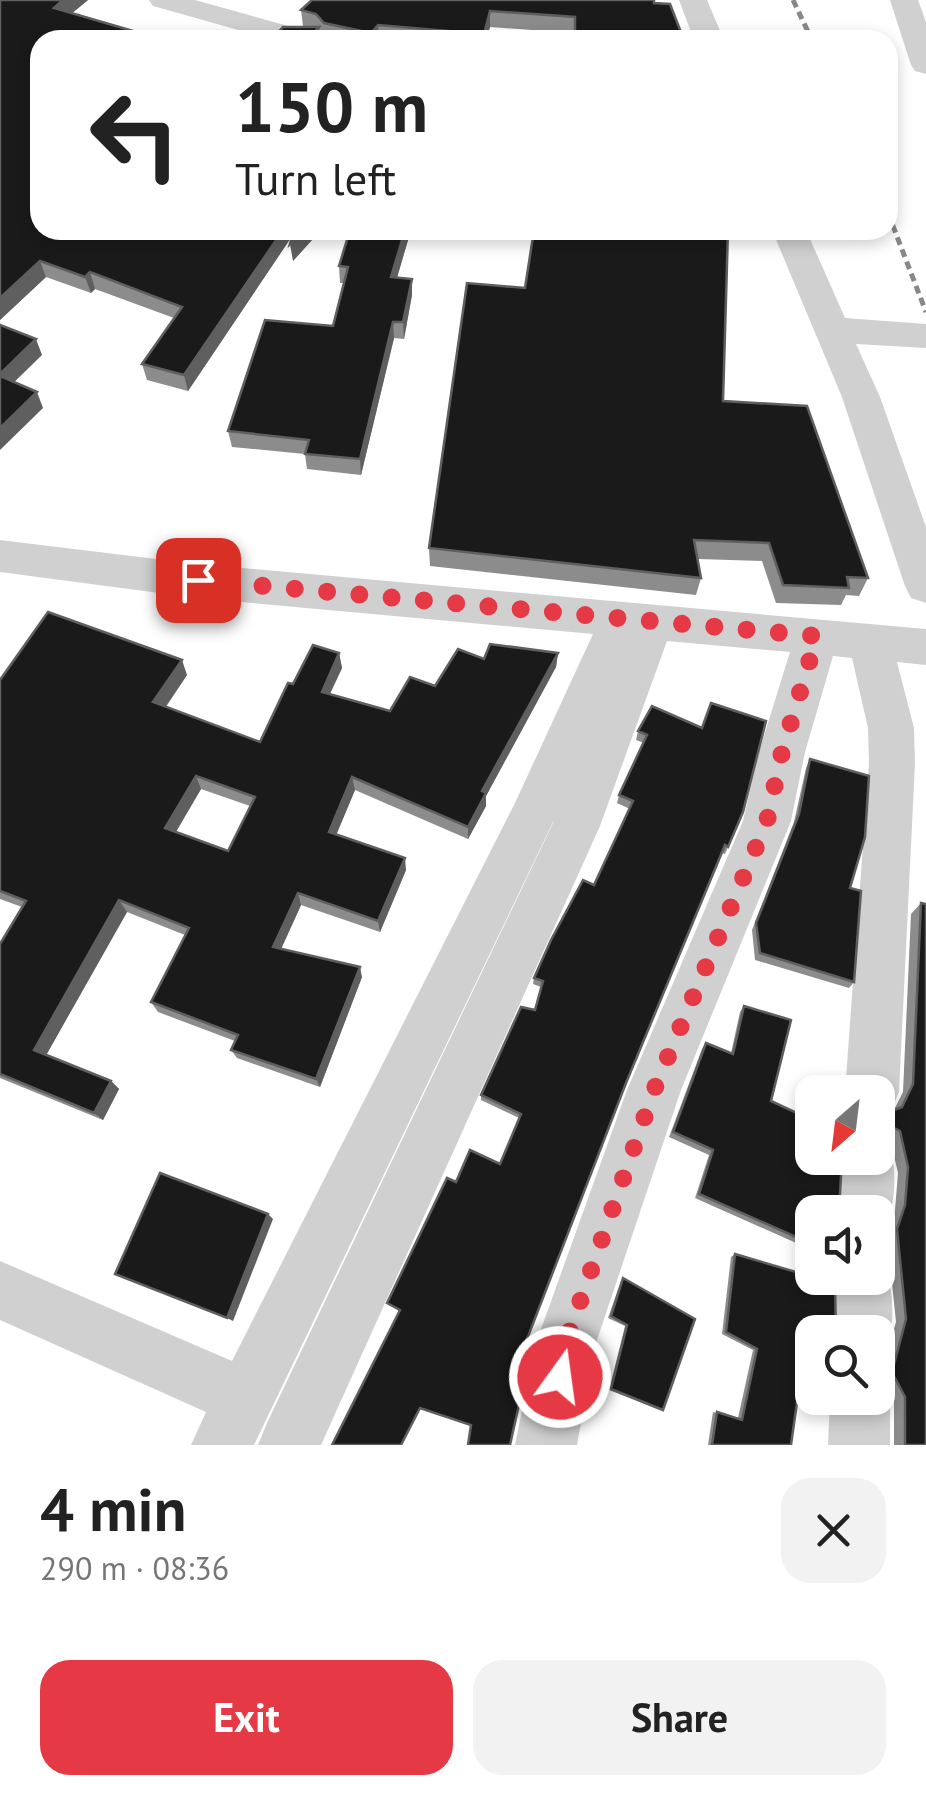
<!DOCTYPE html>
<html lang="en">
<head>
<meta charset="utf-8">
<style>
	body { margin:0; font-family:"PT Sans",sans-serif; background:#f2f2f2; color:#222; height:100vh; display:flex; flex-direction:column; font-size:38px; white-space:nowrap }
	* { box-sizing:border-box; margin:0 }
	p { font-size:32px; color:#767676 }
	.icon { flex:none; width:55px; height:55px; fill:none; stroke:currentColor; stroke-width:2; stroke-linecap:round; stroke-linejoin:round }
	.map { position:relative; height:1445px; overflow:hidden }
	.panel { display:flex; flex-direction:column; background:#fff; flex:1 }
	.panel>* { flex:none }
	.hud { position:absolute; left:30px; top:30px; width:868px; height:210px; border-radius:30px; box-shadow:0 5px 15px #0003; background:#fff; color:#222; overflow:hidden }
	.needle { width:65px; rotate:208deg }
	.controls { position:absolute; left:795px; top:1075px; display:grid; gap:20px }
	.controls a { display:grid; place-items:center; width:100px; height:100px; border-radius:20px; background:#fff; box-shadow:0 5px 15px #0003; font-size:50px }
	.pin { position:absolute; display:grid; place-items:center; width:85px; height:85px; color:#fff; margin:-42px; border-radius:20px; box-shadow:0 5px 15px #0006 }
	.me { position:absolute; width:110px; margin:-55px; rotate:14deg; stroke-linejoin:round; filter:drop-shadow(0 0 8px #0008) }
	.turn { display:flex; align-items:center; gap:35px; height:210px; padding:0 40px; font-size:45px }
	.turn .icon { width:130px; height:130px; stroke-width:2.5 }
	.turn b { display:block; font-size:70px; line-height:85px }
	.round { display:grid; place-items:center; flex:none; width:105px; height:105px; border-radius:30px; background:#f2f2f2 }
	.head { display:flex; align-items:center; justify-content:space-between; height:170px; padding:0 40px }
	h1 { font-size:60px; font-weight:700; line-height:75px }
	.cta { display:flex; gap:20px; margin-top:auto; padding:20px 40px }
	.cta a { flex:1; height:115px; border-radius:30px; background:#e63946; color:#fff; font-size:40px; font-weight:700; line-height:115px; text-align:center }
	.cta a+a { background:#f2f2f2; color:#222 }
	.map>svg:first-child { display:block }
</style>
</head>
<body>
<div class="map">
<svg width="926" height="1445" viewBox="0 0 926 1445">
	<rect width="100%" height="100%" fill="#fff"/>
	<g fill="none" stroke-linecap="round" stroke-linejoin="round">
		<g fill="#d0d0d0" fill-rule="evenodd">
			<polygon points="149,0 195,0 317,34 322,40 274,40 153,6"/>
			<polygon points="679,0 707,0 724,40 694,40"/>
			<polygon points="890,0 918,0 926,22 926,74 915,71 911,65"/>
			<polygon points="772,230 806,230 845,318 926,324 926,348 856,344 880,397 926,527 926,603 911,598 905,586 842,397"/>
			<polygon points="0,540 197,564 926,629 926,665 897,662 914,728 915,763 899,1092 891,1111 878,1116 878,1092 845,1092 869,763 868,728 852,658 833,656 805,752 791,821 681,1090 596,1343 577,1445 515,1445 536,1343 627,1090 743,821 759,752 790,652 667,641 600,826 321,1445 258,1445 267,1423 553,823 554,820 254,1445 191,1445 206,1412 0,1320 0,1261 232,1361 515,803 593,634 197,598 0,572"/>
			<path d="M878,1135L886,1139C899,1168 896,1203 884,1232L878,1235V1212H836L840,1158H878Z"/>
			<path d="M878,1256L882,1258C893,1284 900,1334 878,1355V1332H832L833,1278H878Z"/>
			<polygon points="878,1375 890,1398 890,1445 828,1445 830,1398 878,1398"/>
		</g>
		<g stroke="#888" stroke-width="5" stroke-dasharray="8 5" stroke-linecap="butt">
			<polyline points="793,0 812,40"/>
			<polyline points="888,213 926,312"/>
		</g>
	</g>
	<g fill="#8c8c8c" fill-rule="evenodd">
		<polygon points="0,0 88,0 72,13 157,38 157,40 40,40 40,230 321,230 293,261 293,235 188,391 147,380 142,364 174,318 95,289 91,293 46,277 0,320"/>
		<polygon points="309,0 654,0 654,3 684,40 573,40 574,33 490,27 486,40 329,40 325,39 320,33 321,40 271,40 307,27 303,26 301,10 311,0"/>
		<polygon points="350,230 411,230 397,278 412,295 404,339 394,338 361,475 307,469 305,454 232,447 228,431 333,326 344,283 340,283 339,266"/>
		<polygon points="461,230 728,230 723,401 868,578 859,596 846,595 841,605 776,603 762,561 698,559 701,578 696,595 430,566 429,548 525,288 533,234 462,238"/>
		<path d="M339,653L342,668L330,694L390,711L484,659L558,653L556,667L486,796V806L468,839L355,790L336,835L406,870L380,932L301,905L281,949L362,977L320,1087L237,1058L231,1050L235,1041L158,1012L151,1002L185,935L127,912L46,1055L111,1081L119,1089L103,1120L0,1078V944L22,907L0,899V680L187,675L166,707L260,742L293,684ZM201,789L250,806L228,851L176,832Z"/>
		<polygon points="652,706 743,812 725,854 722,853 470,1425 421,1409 399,1311 387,1303 456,1182 500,1164 519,1118 481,1100 481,1095 535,1010 541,987 533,984 534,978 594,885 630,809 617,803 619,795 644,743 636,740 638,731"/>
		<polygon points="810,759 850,888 854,982 849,988 755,960 752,930 794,822 806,768"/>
		<polygon points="921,903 926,1445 894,1445 894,1398 881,1373 896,1322 887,1234 895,1210 898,1173 890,1138 884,1135 878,1139 878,1110 881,1107 889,1112 894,1110 903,1092 911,914"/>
		<polygon points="744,1006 771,1101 812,1212 812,1250 695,1198 709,1155 669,1137 702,1049 706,1043 731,1053 740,1012"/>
		<polygon points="735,1254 812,1332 825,1406 820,1407 798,1398 791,1445 708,1445 713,1412 738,1418 753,1350 722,1334 731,1257"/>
		<polygon points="623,1278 663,1410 660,1410 609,1390 625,1326 608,1318 621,1281"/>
	</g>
	<g fill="#5f5f5f">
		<polygon points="63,0 88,0 59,24 54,8"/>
		<polygon points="490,11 490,27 486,40 484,40"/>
		<polygon points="378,25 379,40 371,40 371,33"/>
		<polygon points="319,27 321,40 307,40"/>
		<polygon points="283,230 296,230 188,391 184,375"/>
		<polygon points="304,230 321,230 293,261 290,244"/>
		<polygon points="405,230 411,230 392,294 391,277"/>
		<polygon points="40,261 46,277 0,320 0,298"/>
		<polygon points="90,272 95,289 91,293 85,277"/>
		<polygon points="412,279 412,295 404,339 403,322"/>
		<polygon points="393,322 394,338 361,475 360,459"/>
		<polygon points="36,339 42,355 5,391 0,380 0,374"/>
		<polygon points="37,392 43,408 0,450 0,428"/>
		<polygon points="339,653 342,668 324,706 322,692"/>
		<polygon points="558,653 556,667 486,796 486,806 468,839 468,827 482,791"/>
		<polygon points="182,660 187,675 159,716 153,702"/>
		<polygon points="196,776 201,789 171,840 165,828"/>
		<polygon points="352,777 355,790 332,845 329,832"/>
		<polygon points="405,858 406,870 380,932 378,921"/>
		<polygon points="298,893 301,905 277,958 273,947"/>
		<polygon points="119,900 127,912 44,1059 34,1050"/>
		<polygon points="360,967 362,977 320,1087 316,1079"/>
		<polygon points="111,1081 119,1089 103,1120 94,1113"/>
		<polygon points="268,1214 273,1219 233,1321 227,1318"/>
	</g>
	<g fill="#1a1a1a" stroke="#5f5f5f" stroke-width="2.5" fill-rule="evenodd">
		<polygon points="0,0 63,0 54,8 157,38 154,40 40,40 40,230 283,230 184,375 142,364 182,307 90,272 85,277 40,261 0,298"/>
		<polygon points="312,0 654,0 654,3 670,4 684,40 575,40 575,17 490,11 484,34 378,25 371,33 324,23 316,14 301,10"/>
		<polygon points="283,27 319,27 307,40 271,40"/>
		<polygon points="294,230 304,230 290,244"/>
		<polygon points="350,230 405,230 391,277 412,279 403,322 393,322 360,459 305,454 309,440 228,431 265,320 333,326 348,267 339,266"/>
		<polygon points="534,230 728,230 723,401 807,406 868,578 847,577 849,588 783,585 769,543 694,540 701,578 429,548 467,283 525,288"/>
		<polygon points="0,325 36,339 0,374"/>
		<polygon points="0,376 37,392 0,428"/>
		<path d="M48,612L182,660L153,702L260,742L288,683L293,684L313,645L339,653L322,692L390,711L410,677L435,686L458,649L484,659L490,644L558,653L482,791L486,793L468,827L352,777L329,832L405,858L378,921L298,893L273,947L360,967L316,1079L231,1050L238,1035L151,1002L189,928L119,900L34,1050L111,1081L94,1113L0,1074V944L26,901L0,891V680ZM196,776L255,797L228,851L165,828Z"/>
		<polygon points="711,703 766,721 743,812 728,847 725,845 626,1083 522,1352 530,1355 510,1445 468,1445 471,1425 420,1408 401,1445 332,1445 400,1310 387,1303 447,1178 456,1182 470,1150 500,1164 521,1114 481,1095 521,1007 535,1010 543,981 534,978 551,940 583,880 594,885 633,801 619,795 647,735 638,731 652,706 702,728"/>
		<polygon points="810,759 869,776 865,837 850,888 861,891 854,982 760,953 756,923 799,814"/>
		<polygon points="921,903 926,904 926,1445 905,1445 905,1397 892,1372 906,1319 897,1229 905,1205 908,1167 900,1131 887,1124 884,1134 880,1134 881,1107 889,1112 902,1107 913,1084"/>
		<polygon points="744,1006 791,1020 771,1101 812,1120 812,1158 842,1158 839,1211 868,1212 812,1212 812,1244 699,1194 713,1150 673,1132 706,1043 733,1054"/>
		<polygon points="160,1173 268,1214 227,1318 115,1274"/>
		<polygon points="735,1254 823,1280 835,1287 836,1332 812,1332 812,1398 827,1398 825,1406 798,1395 791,1445 712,1445 717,1412 742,1420 757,1349 726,1332"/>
		<polygon points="623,1278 695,1319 663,1410 611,1389 627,1325 611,1316"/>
	</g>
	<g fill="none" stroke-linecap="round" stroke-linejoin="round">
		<polyline stroke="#e63946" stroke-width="18" stroke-dasharray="0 32.4" points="198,580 817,636 782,752 767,821 654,1090 566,1342 560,1377"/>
	</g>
</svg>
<div class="controls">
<a><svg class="needle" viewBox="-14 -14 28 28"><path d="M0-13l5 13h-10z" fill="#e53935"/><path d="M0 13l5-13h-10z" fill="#767676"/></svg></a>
<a><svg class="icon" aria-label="sound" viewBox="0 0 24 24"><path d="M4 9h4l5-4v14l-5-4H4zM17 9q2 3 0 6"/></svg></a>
<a><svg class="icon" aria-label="search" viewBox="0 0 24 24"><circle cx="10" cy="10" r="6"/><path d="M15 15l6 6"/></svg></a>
</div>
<div class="pin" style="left:198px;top:580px;background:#d93025"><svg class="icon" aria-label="arrive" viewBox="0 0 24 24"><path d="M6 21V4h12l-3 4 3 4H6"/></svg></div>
<svg class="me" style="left:560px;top:1377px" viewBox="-20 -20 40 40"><circle r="17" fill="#e63946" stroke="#fff" stroke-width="3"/><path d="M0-11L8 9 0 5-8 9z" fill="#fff"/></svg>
<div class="hud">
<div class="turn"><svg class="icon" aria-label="left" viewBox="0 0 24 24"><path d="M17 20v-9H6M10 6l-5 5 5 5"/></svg><div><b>150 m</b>Turn left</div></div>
</div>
</div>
<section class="panel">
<div class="head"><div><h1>4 min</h1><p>290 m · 08:36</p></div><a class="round"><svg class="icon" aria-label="close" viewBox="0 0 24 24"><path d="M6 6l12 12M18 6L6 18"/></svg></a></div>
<div class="cta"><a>Exit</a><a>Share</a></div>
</section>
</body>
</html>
